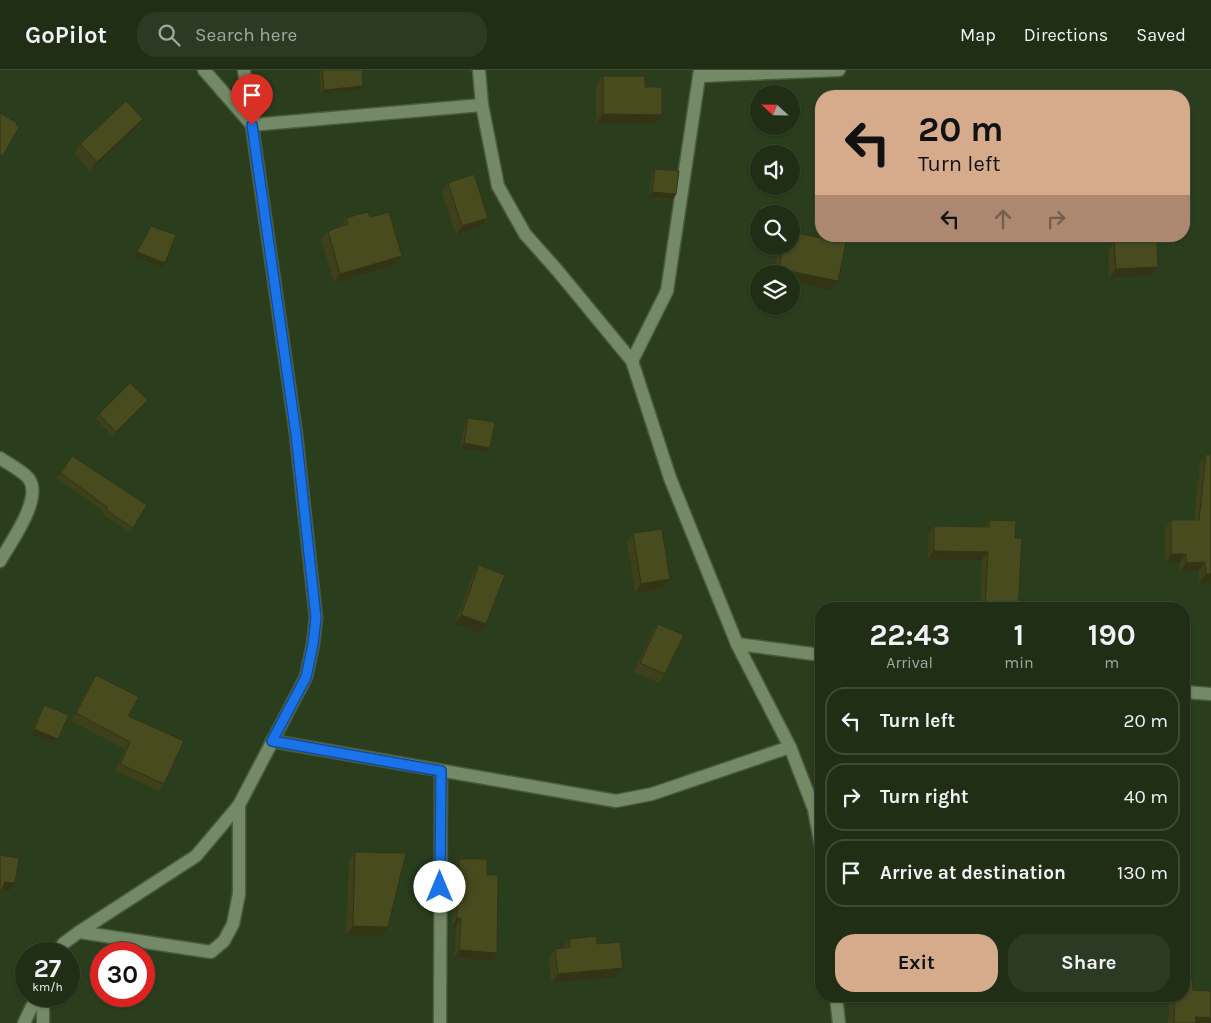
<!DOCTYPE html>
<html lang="en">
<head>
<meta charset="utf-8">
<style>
	body { margin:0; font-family:Karla,sans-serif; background:#2d3a23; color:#f1f3f6; height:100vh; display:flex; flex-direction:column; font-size:19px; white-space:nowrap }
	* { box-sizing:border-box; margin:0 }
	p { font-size:16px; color:#a2a8a1 }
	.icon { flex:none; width:28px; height:28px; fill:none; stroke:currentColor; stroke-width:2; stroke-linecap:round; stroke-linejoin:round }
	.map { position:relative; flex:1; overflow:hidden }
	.sheet { position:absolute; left:815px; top:532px; width:375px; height:400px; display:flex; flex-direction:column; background:#202e16; border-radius:20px; box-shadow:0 1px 4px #0004,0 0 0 1px #3d4a35 }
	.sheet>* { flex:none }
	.guide { position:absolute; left:815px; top:20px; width:375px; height:152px; border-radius:20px; box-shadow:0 1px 4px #0004,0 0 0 1px #3d4a35; background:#d6ab8b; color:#111; overflow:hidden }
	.needle { width:32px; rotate:292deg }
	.controls { position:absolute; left:750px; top:15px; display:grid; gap:10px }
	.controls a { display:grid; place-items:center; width:50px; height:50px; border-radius:50%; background:#202e16; box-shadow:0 1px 4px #0004,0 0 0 1px #3d4a35; font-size:25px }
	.speed { position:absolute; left:15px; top:872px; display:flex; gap:10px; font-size:25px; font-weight:700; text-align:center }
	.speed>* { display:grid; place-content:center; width:65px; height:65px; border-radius:50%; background:#202e16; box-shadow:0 1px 4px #0004,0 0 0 1px #3d4a35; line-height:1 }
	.speed small { font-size:12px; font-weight:400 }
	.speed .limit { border:8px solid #d22; background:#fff; color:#111 }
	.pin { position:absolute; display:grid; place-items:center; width:42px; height:42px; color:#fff; margin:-51px -21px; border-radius:50% 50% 50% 0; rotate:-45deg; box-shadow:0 0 5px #0007 }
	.pin .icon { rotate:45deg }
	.me { position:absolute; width:55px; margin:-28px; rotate:0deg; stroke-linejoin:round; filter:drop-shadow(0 0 4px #0008) }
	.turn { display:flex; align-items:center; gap:18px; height:105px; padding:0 20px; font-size:22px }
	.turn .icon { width:65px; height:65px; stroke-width:2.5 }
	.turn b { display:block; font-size:35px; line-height:42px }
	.lanes { display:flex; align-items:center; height:48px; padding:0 20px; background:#0003; justify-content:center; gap:25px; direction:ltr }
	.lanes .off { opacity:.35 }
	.eta { display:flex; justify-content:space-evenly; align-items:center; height:85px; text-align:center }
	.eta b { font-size:30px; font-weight:700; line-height:35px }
	.action { display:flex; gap:10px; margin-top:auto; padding:10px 20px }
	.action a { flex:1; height:58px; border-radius:20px; background:#d6ab8b; color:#111; font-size:20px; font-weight:700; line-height:58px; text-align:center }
	.action a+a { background:#2d3a23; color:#f1f3f6 }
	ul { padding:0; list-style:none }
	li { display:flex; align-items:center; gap:15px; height:68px; margin:0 10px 8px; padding:0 10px; border:2px solid #3d4a35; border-radius:20px }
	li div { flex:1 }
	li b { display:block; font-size:19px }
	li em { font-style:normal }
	header { display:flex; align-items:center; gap:30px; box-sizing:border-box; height:70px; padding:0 25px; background:#202e16; border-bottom:1px solid #3d4a35 }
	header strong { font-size:24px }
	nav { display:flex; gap:28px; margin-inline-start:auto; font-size:18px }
	.search { width:350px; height:45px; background:#2d3a23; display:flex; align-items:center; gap:12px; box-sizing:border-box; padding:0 18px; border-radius:20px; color:#a2a8a1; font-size:19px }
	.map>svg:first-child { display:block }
</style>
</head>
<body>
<header>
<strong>GoPilot</strong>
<div class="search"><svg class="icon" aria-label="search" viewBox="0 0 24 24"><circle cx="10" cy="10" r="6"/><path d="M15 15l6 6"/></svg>Search here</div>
<nav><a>Map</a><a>Directions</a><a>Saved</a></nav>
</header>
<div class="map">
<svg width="1211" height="953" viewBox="0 0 1211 953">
	<rect width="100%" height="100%" fill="#2a3e1e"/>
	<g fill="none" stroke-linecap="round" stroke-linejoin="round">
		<defs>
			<g id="street">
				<polyline points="204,0 252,55"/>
				<polyline points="479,0 482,35 498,116 525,164 557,200 632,291 670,408 737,574 790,677 814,739 821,776"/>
				<polyline points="700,6 839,0"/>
				<polyline points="252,55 482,35"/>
				<polyline points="632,291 667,221 700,0"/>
				<path d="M0,388C7,393 24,402 29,409C43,429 10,473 0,491"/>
				<polyline points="737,574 821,585"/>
				<polyline points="1184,622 1211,624"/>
				<polyline points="272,671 616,731 652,724 790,677"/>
				<polyline points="79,862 211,882 224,871 233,854 239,824 239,735"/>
				<polyline points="55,884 64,873 79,862 196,786 239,735 306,607 313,574 316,548 296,364 244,0"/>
				<polyline points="836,926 839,953"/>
				<polyline points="24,953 37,926"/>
				<polyline points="43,953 43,926"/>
				<polyline points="440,953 441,701"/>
			</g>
		</defs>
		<use href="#street" stroke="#4a5b3f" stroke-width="15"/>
		<use href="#street" stroke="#748a67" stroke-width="12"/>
	</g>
	<g fill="#3d401a">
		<polygon points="319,0 362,0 363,16 360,20 321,24"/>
		<polygon points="603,6 645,17 656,54 596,53 596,15"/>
		<polygon points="136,58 90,101 74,83 80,74"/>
		<polygon points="655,99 676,124 673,129 649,127 652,103"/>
		<polygon points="448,113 488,148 481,156 456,165 442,122"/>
		<polygon points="346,148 402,186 395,195 334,213 321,170 328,161 340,157"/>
		<polygon points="1114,172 1152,206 1109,208 1108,181"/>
		<polygon points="779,176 791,176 832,220 791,204 773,204"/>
		<polygon points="144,335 113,366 96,349 99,344"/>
		<polygon points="468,348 487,382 460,378 465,353"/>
		<polygon points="1206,384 1211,513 1199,513 1199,501 1180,501 1180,493 1165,493 1165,459 1171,450 1194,450 1200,393"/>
		<polygon points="72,386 147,435 130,462 102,444 104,442 57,408"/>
		<polygon points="989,450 1015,468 1018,539 980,539 982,490 928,489 929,464 934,456 985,456"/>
		<polygon points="633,463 670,509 664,518 635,523 627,472"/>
		<polygon points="479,495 486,554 480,563 455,554 473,504"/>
		<polygon points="658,554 665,604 659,613 634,602 652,562"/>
		<polygon points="96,605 128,646 164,714 159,721 115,701 125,679 71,651 91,612"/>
		<polygon points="44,635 55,674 31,664 41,639"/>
		<polygon points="355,782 382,866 346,865 349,791"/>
		<polygon points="459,789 487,805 497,883 491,890 454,888 456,856 452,856 454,796"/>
		<polygon points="569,869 597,874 616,907 551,913 549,887 555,879 563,878"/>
		<polygon points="1193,920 1211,953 1168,953 1170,926 1184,926"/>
	</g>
	<g fill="#323415">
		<polygon points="363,16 360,20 321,24 324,20"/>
		<polygon points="603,44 662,45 656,54 596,53"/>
		<polygon points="143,49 136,58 90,101 97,92"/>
		<polygon points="652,122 676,124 673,129 649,127"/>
		<polygon points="488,148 481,156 456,165 462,156"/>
		<polygon points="137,182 165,193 162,197 133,186"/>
		<polygon points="402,186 395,195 334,213 340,204"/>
		<polygon points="1158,197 1152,206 1109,208 1116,199"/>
		<polygon points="779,199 838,211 832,220 791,212 791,204 776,204"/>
		<polygon points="148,330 144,335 113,366 116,362"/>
		<polygon points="464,373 490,378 487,382 460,378"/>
		<polygon points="934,481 988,482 982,490 928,489"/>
		<polygon points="1171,484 1186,484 1180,493 1165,493"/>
		<polygon points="1205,492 1199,501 1180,501 1186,493"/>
		<polygon points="1206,504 1211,504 1211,513 1199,513"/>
		<polygon points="670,509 664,518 635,523 641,514"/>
		<polygon points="461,545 486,554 480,563 455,554"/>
		<polygon points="34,659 58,669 55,674 31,664"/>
		<polygon points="5,812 15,813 9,821 0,819"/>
		<polygon points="457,848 461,848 456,856 452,856"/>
		<polygon points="353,856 388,857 382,866 346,865"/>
		<polygon points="459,880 497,883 491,890 454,888"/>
		<polygon points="623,898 616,907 551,913 558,904"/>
		<polygon points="1195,947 1211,948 1211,953 1191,953"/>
	</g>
	<g fill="#474b1e" stroke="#323415">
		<polygon points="322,0 362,0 363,16 324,20"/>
		<polygon points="603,6 645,6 645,17 662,17 662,45 603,44"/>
		<polygon points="126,31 143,49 97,92 80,74"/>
		<polygon points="0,43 17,53 16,55 19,57 3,86 0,84"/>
		<polygon points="655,99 679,101 676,124 652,122"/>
		<polygon points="474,104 488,148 462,156 448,113"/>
		<polygon points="367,142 371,147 389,142 402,186 340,204 328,161 348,154 346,148"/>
		<polygon points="151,156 176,165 165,193 137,182"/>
		<polygon points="791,162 846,173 838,211 779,199 783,176 791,176"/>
		<polygon points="1157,171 1158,197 1116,199 1114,172"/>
		<polygon points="130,313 148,330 116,362 99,344"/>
		<polygon points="468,348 495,352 490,378 464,373"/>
		<polygon points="1206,384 1211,385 1211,504 1206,504 1205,492 1186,493 1186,484 1171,484 1171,450 1199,450"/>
		<polygon points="72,386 147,435 133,458 106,440 107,437 61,403"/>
		<polygon points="989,450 1016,451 1015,468 1022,468 1018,539 985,539 988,482 934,481 934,456 989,457"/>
		<polygon points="662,459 670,509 641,514 633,463"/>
		<polygon points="479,495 505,505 486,554 461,545"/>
		<polygon points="978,537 978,539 918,539 918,538"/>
		<polygon points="658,554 684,565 665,604 640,593"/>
		<polygon points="96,605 139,627 128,646 184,671 164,714 120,694 130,672 76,643"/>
		<polygon points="44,635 69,645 58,669 34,659"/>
		<polygon points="355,782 406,783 388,857 353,856"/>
		<polygon points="0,785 19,788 15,813 5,812 0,823"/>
		<polygon points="459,789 487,789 487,805 498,805 497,883 459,880 461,848 457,848"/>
		<polygon points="596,866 597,874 620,872 623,898 558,904 555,879 570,877 569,869"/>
		<polygon points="1184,909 1192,909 1193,920 1211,921 1211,948 1195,947 1196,953 1174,953 1175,926 1184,926"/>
	</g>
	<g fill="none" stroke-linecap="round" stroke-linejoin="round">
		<defs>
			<polyline id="route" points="252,55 296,364 316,548 313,574 306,607 272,671 441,701 440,817"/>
		</defs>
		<use href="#route" stroke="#114b97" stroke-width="12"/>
		<use href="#route" stroke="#1a73e8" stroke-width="9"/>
	</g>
</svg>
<div class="controls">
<a><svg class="needle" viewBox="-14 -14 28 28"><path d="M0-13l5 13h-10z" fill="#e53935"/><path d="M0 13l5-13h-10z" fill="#a2a8a1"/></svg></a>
<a><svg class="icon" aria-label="sound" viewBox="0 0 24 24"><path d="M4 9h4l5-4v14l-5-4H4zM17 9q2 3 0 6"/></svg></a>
<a><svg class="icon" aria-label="search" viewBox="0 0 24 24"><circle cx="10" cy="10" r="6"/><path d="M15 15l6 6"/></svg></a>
<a><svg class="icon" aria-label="layers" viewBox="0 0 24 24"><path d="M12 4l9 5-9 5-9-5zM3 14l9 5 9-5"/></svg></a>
</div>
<div class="speed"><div>27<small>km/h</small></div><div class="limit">30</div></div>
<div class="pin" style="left:252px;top:55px;background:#d93025"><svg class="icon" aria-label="arrive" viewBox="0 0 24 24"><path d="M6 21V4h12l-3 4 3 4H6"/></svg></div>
<svg class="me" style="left:440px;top:817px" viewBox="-20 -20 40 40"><circle r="19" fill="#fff"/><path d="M0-13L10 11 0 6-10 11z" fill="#1a73e8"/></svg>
<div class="guide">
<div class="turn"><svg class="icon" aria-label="left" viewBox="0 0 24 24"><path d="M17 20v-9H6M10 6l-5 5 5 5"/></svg><div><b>20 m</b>Turn left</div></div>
<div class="lanes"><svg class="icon" aria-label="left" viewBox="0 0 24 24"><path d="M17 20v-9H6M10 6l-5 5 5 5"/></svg><svg class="icon off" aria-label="ahead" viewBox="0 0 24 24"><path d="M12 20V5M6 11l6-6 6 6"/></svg><svg class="icon off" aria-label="right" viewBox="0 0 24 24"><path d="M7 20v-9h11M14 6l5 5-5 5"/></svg></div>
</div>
<section class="sheet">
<div class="eta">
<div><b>22:43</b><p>Arrival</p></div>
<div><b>1</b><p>min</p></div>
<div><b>190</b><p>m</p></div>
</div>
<ul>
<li><svg class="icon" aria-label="left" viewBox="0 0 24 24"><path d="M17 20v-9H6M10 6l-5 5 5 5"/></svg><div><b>Turn left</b></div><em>20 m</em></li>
<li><svg class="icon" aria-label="right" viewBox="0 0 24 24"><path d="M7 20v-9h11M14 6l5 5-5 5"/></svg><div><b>Turn right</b></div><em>40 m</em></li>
<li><svg class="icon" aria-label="arrive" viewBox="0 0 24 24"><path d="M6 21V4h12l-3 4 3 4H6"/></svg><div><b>Arrive at destination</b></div><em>130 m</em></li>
</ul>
<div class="action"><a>Exit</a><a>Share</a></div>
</section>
</div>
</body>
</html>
